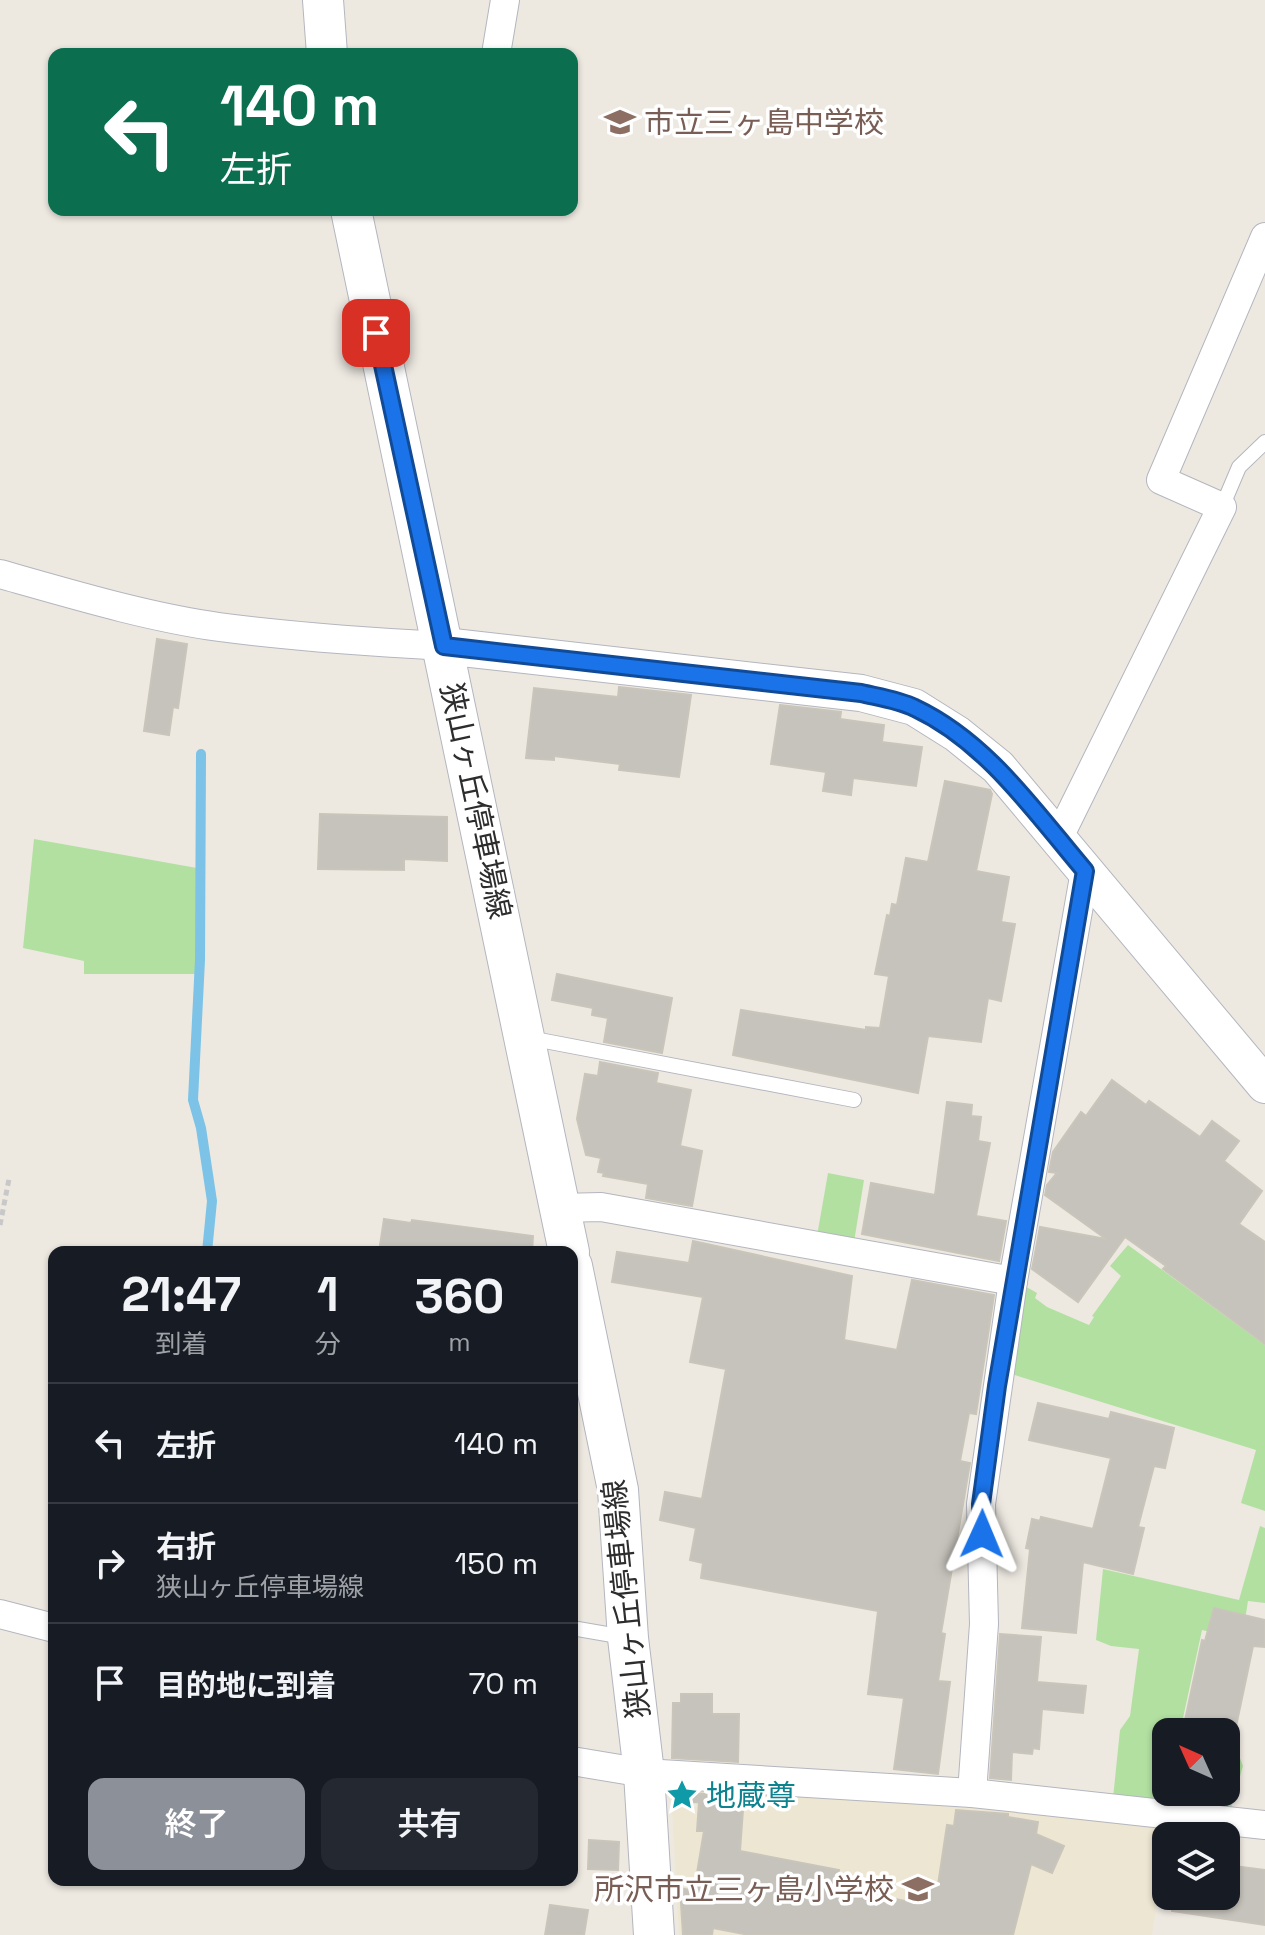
<!DOCTYPE html>
<html lang="ja">
<head>
<meta charset="utf-8">
<style>
	body { margin:0; font-family:"Space Grotesk","Noto Sans JP",sans-serif; background:#242831; color:#f1f3f6; height:100vh; display:flex; flex-direction:column; font-size:30px; white-space:nowrap }
	* { box-sizing:border-box; margin:0 }
	p { font-size:26px; color:#9ea1a6 }
	.icon { flex:none; width:44px; height:44px; fill:none; stroke:currentColor; stroke-width:2; stroke-linecap:round; stroke-linejoin:round }
	.map { position:relative; flex:1; overflow:hidden }
	.side { position:absolute; left:48px; top:1246px; width:530px; height:640px; display:flex; flex-direction:column; background:#171b24; border-radius:16px; box-shadow:0 2px 6px #0004 }
	.side>* { flex:none }
	.guide { position:absolute; left:48px; top:48px; width:530px; height:168px; border-radius:16px; box-shadow:0 2px 6px #0004; background:#0b6e4f; color:#fff; overflow:hidden }
	.needle { width:52px; rotate:315deg }
	.fabs { position:absolute; left:1152px; top:1718px; display:grid; gap:16px }
	.fabs a { display:grid; place-items:center; width:88px; height:88px; border-radius:16px; background:#171b24; box-shadow:0 2px 6px #0004; font-size:40px }
	.pin { position:absolute; display:grid; place-items:center; width:68px; height:68px; color:#fff; margin:-34px; border-radius:16px; box-shadow:0 4px 12px #0006 }
	.me { position:absolute; width:88px; margin:-44px; rotate:1deg; stroke-linejoin:round; filter:drop-shadow(0 0 6px #0008) }
	.turn { display:flex; align-items:center; gap:28px; height:168px; padding:0 40px; font-size:36px }
	.turn .icon { width:104px; height:104px; stroke-width:2.5 }
	.turn b { display:block; font-size:56px; line-height:68px }
	.eta { display:flex; justify-content:space-evenly; align-items:center; height:136px; text-align:center }
	.eta b { font-size:48px; font-weight:600; line-height:56px }
	.primary-button { display:flex; gap:16px; margin-top:auto; padding:16px 40px }
	.primary-button a { flex:1; height:92px; border-radius:16px; background:#8c9099; color:#fff; font-size:32px; font-weight:600; line-height:92px; text-align:center }
	.primary-button a+a { background:#242831; color:#f1f3f6 }
	ul { padding:0; list-style:none }
	li { display:flex; align-items:center; gap:24px; height:120px; padding:0 40px; border-top:2px solid #363941 }
	li div { flex:1 }
	li b { display:block; font-size:30px }
	li em { font-style:normal }
	.map>svg:first-child { display:block }
</style>
</head>
<body>
<div class="map">
<svg width="1265" height="1935" viewBox="0 0 1265 1935">
	<rect width="100%" height="100%" fill="#ede9e1"/>
	<polygon fill="#ede6d2" points="697,1782 1169,1824 1152,1935 679,1935 672,1809 696,1807"/>
	<g fill="#b2e0a1">
		<polygon points="34,839 197,868 195,974 84,974 84,961 23,948"/>
		<polygon points="828,1173 864,1180 854,1242 817,1236"/>
		<polygon points="1128,1245 1265,1345 1265,1511 1241,1503 1256,1450 1008,1373 1023,1285 1037,1293 1035,1298 1047,1307 1089,1325 1094,1317 1092,1316 1121,1276 1110,1266"/>
		<polygon points="1260,1526 1265,1528 1265,1603 1248,1601 1242,1639 1202,1630 1180,1732 1166,1732 1166,1792 1226,1792 1226,1743 1235,1745 1243,1766 1230,1811 1113,1798 1120,1730 1130,1716 1139,1649 1111,1646 1096,1640 1103,1569 1239,1600"/>
	</g>
	<g fill="none" stroke-linecap="round" stroke-linejoin="round">
		<polyline stroke="#7cc3e7" stroke-width="10" points="201,754 200,960 193,1100 201,1128 212,1201 207,1252"/>
	</g>
	<g fill="#c6c3bc" stroke="#c9c5ba" stroke-width="2">
		<polygon points="157,639 187,644 178,708 173,707 169,735 144,731"/>
		<polygon points="619,687 691,695 679,777 619,770 620,764 554,756 554,760 526,758 534,688 618,697"/>
		<polygon points="780,705 841,712 840,719 884,725 882,742 922,747 916,786 853,778 851,795 823,791 826,772 771,764"/>
		<polygon points="945,781 990,790 992,794 976,871 1009,877 1001,922 1015,924 1001,1001 988,998 981,1042 928,1036 918,1093 733,1055 741,1010 866,1030 866,1027 880,1028 889,976 875,974 887,915 890,916 892,904 897,905 906,858 928,862"/>
		<polygon points="320,814 447,817 447,861 404,859 404,870 318,869"/>
		<polygon points="557,974 672,998 662,1053 604,1042 608,1018 592,1015 593,1008 552,1000"/>
		<polygon points="600,1062 658,1073 656,1083 691,1090 680,1146 702,1151 692,1206 646,1198 648,1184 603,1176 604,1173 598,1172 601,1158 586,1155 577,1119 585,1074 598,1076"/>
		<polygon points="1112,1080 1146,1105 1149,1101 1200,1137 1212,1121 1239,1141 1224,1161 1262,1191 1239,1224 1265,1242 1265,1344 1163,1269 1166,1266 1125,1237 1078,1302 1032,1269 1040,1227 1106,1239 1045,1195 1047,1185 1057,1173 1049,1172 1053,1152 1081,1112 1086,1116"/>
		<polygon points="947,1102 972,1105 971,1116 981,1117 978,1141 990,1143 976,1216 1006,1221 999,1261 862,1234 871,1183 935,1195"/>
		<polygon points="384,1219 411,1223 412,1220 533,1236 532,1252 379,1252"/>
		<polygon points="693,1241 852,1276 844,1340 897,1350 912,1280 994,1295 976,1414 969,1413 960,1461 970,1463 941,1633 945,1634 938,1681 950,1682 938,1774 894,1769 904,1698 868,1694 878,1611 701,1578 703,1563 690,1560 696,1528 660,1520 665,1492 702,1499 726,1369 690,1362 703,1297 612,1282 617,1252 689,1263"/>
		<polygon points="1038,1403 1109,1419 1111,1412 1174,1428 1165,1468 1154,1466 1138,1527 1144,1528 1133,1574 1083,1562 1076,1633 1022,1628 1030,1549 1026,1548 1032,1519 1040,1521 1041,1517 1093,1529 1111,1458 1029,1440"/>
		<polygon points="1214,1608 1265,1620 1265,1647 1253,1646 1234,1736 1226,1732 1184,1725 1202,1640 1205,1641"/>
		<polygon points="1000,1634 1041,1637 1037,1682 1086,1686 1083,1713 1042,1709 1039,1749 1033,1748 1032,1754 1012,1752 1011,1780 990,1778"/>
		<polygon points="681,1694 712,1694 712,1714 739,1714 738,1762 672,1758 673,1703 681,1703"/>
		<polygon points="672,1792 744,1796 740,1851 839,1870 836,1887 915,1903 919,1880 938,1885 947,1825 954,1826 956,1810 1008,1814 1008,1817 1038,1822 1036,1834 1064,1846 1052,1873 1031,1864 1013,1935 749,1935 713,1928 712,1935 683,1935 680,1888 694,1891 704,1831 697,1831 699,1802 673,1803"/>
		<polygon points="589,1840 619,1842 618,1870 588,1869"/>
		<polygon points="1226,1865 1265,1870 1265,1925 1172,1911 1173,1896 1226,1896"/>
		<polygon points="550,1905 588,1910 584,1935 545,1935"/>
	</g>
	<g fill="none" stroke-linecap="round" stroke-linejoin="round">
		<defs>
			<g id="service">
				<polyline points="1222,507 1239,467 1265,442"/>
				<polyline points="529,1038 854,1100"/>
				<polyline points="572,1628 624,1637"/>
			</g>
			<g id="minor">
				<polyline points="496,54 505,0"/>
				<path d="M0,574C71,594 147,617 219,627C294,637 369,642 444,646"/>
				<polyline points="1058,839 1222,507 1161,480 1265,237"/>
				<polyline points="560,1208 601,1207 1013,1281"/>
				<polyline points="0,1614 54,1628"/>
				<polyline points="572,1761 644,1773 972,1793 1265,1825"/>
				<polyline points="972,1793 984,1624 981,1504 1013,1281 1085,871"/>
			</g>
			<polyline id="tertiary" points="444,646 861,693 914,707 957,734 998,767 1265,1085"/>
			<g id="secondary">
				<polyline points="323,0 327,54"/>
				<polyline points="351,210 569,1252"/>
				<polyline points="572,1266 618,1490 628,1638 644,1773 654,1935"/>
			</g>
		</defs>
		<use href="#service" stroke="#b4b6bf" stroke-width="16"/>
		<use href="#minor" stroke="#b4b6bf" stroke-width="30"/>
		<use href="#tertiary" stroke="#b4b6bf" stroke-width="38"/>
		<use href="#secondary" stroke="#b4b6bf" stroke-width="42"/>
		<polyline stroke="#c8c8c8" stroke-width="5" stroke-dasharray="6 4" stroke-linecap="butt" points="0,1225 9,1179"/>
		<use href="#service" stroke="#fff" stroke-width="14"/>
		<use href="#minor" stroke="#fff" stroke-width="28"/>
		<use href="#tertiary" stroke="#fff" stroke-width="36"/>
		<use href="#secondary" stroke="#fff" stroke-width="40"/>
	</g>
	<g fill="none" stroke-linecap="round" stroke-linejoin="round">
		<defs>
			<path id="route" d="M376,333L444,646L861,693C878,697 899,700 915,708C987,742 1034,811 1085,871L997,1386L981,1504L982,1534"/>
		</defs>
		<use href="#route" stroke="#114b97" stroke-width="20"/>
		<use href="#route" stroke="#1a73e8" stroke-width="14"/>
	</g>
	<defs>
		<symbol id="school-bare" viewBox="-9 -9 18 18"><path d="M0-5L7-2L0 1L-7-2ZM-4 1L0 2.5L4 1V4Q0 6-4 4Z" fill="#8d6e63" stroke="#fff" stroke-width="2.5" paint-order="stroke"/></symbol>
		<symbol id="sight-bare" viewBox="-9 -9 18 18"><path d="M0-6L1.8-2.2L6-1.7L2.9 1.2L3.7 5.4L0 3.3L-3.7 5.4L-2.9 1.2L-6-1.7L-1.8-2.2Z" fill="#0f9aa8" stroke="#fff" stroke-width="2.5" paint-order="stroke"/></symbol>
	</defs>
	<g fill-rule="evenodd">
		<use href="#school-bare" x="598" y="100" width="44" height="44"/>
		<use href="#sight-bare" x="660" y="1773" width="44" height="44"/>
		<use href="#school-bare" x="896" y="1867" width="44" height="44"/>
	</g>
	<g text-anchor="middle" dominant-baseline="central" stroke-width="7" stroke-linejoin="round" paint-order="stroke">
		<g font-size="30" fill="#785e54" stroke="#fff" text-anchor="start">
			<text x="644" y="122">市立三ヶ島中学校</text>
			<text x="894" y="1889" text-anchor="end">所沢市立三ヶ島小学校</text>
		</g>
		<g font-size="30" fill="#2d2d2d" stroke="#fff">
			<text transform="translate(476 801) rotate(78)">狭山ヶ丘停車場線</text>
			<text transform="translate(626 1599) rotate(-96)">狭山ヶ丘停車場線</text>
		</g>
		<g font-size="30" fill="#0d838f" stroke="#fff" text-anchor="start">
			<text x="706" y="1795">地蔵尊</text>
		</g>
	</g>
</svg>
<div class="fabs">
<a><svg class="needle" viewBox="-14 -14 28 28"><path d="M0-13l5 13h-10z" fill="#e53935"/><path d="M0 13l5-13h-10z" fill="#9ea1a6"/></svg></a>
<a><svg class="icon" aria-label="layers" viewBox="0 0 24 24"><path d="M12 4l9 5-9 5-9-5zM3 14l9 5 9-5"/></svg></a>
</div>
<div class="pin" style="left:376px;top:333px;background:#d93025"><svg class="icon" aria-label="arrive" viewBox="0 0 24 24"><path d="M6 21V4h12l-3 4 3 4H6"/></svg></div>
<svg class="me" style="left:982px;top:1534px" viewBox="-20 -20 40 40"><path d="M0-17L14 15 0 8-14 15z" fill="#1a73e8" stroke="#fff" stroke-width="4"/></svg>
<div class="guide">
<div class="turn"><svg class="icon" aria-label="left" viewBox="0 0 24 24"><path d="M17 20v-9H6M10 6l-5 5 5 5"/></svg><div><b>140 m</b>左折</div></div>
</div>
<section class="side">
<div class="eta">
<div><b>21:47</b><p>到着</p></div>
<div><b>1</b><p>分</p></div>
<div><b>360</b><p>m</p></div>
</div>
<ul>
<li><svg class="icon" aria-label="left" viewBox="0 0 24 24"><path d="M17 20v-9H6M10 6l-5 5 5 5"/></svg><div><b>左折</b></div><em>140 m</em></li>
<li><svg class="icon" aria-label="right" viewBox="0 0 24 24"><path d="M7 20v-9h11M14 6l5 5-5 5"/></svg><div><b>右折</b><p>狭山ヶ丘停車場線</p></div><em>150 m</em></li>
<li><svg class="icon" aria-label="arrive" viewBox="0 0 24 24"><path d="M6 21V4h12l-3 4 3 4H6"/></svg><div><b>目的地に到着</b></div><em>70 m</em></li>
</ul>
<div class="primary-button"><a>終了</a><a>共有</a></div>
</section>
</div>
</body>
</html>
